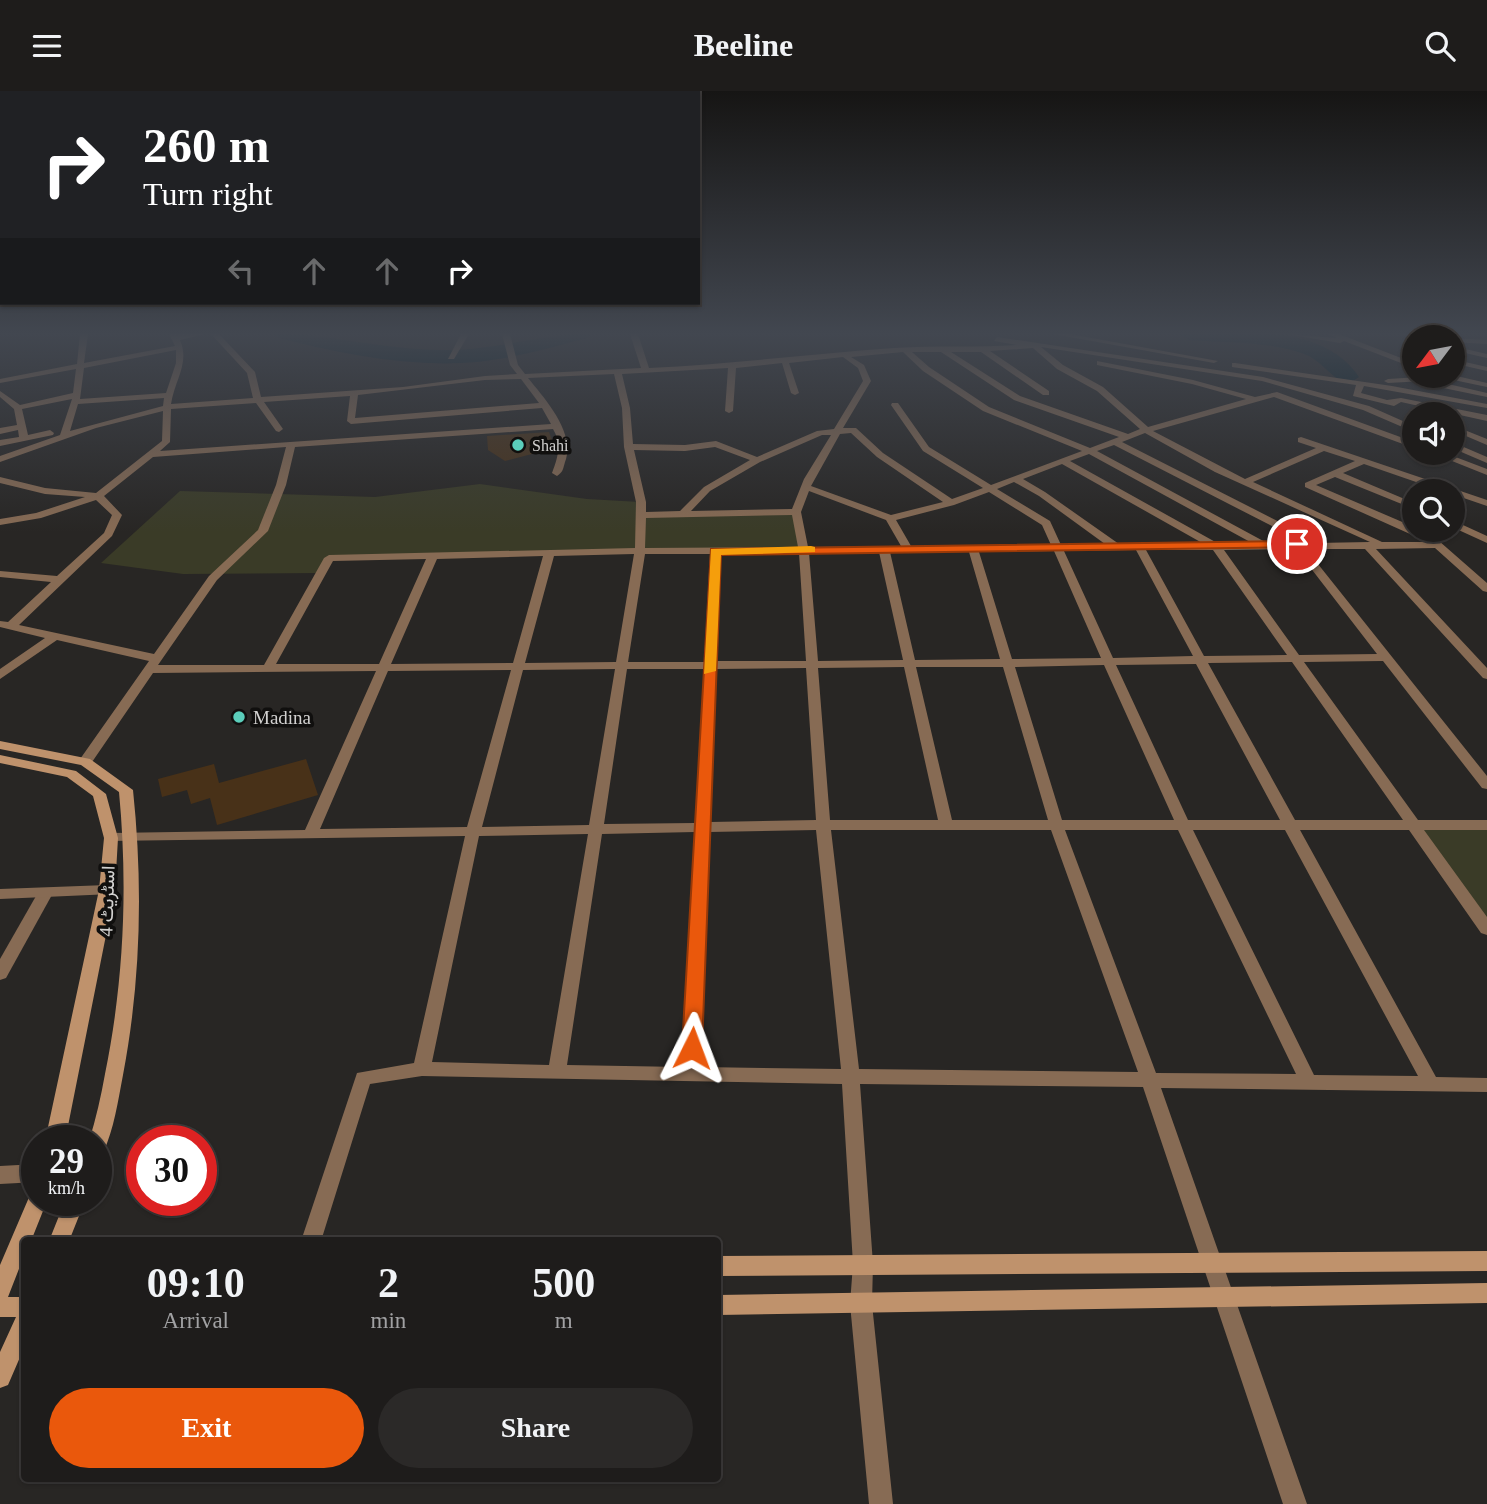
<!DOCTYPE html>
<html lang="en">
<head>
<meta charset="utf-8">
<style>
	body { margin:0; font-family:"Times New Roman",Vazirmatn,serif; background:#2b2928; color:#f1f3f6; height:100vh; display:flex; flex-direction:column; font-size:26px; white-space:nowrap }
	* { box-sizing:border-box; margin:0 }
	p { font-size:23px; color:#a1a1a3 }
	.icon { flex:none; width:38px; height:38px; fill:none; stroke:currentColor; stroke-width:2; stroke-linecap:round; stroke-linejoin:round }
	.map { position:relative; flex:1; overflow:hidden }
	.details { position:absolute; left:21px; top:1146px; width:700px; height:245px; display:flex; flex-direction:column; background:#1e1c1b; border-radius:7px; box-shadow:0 2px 5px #0004,0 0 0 2px #3c3a3a }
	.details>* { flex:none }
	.hud { position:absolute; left:0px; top:0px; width:700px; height:214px; box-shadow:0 2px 5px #0004,0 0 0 2px #3c3a3a; background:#202124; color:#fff; overflow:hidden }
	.needle { width:46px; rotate:238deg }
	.controls { position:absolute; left:1402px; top:234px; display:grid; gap:14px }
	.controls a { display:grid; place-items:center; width:63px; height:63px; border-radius:50%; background:#1e1c1b; box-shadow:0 2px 5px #0004,0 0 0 2px #3c3a3a; font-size:35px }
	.speed { position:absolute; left:21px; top:1034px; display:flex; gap:14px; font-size:35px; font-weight:700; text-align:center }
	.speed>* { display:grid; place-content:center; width:91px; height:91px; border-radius:50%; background:#1e1c1b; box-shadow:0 2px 5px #0004,0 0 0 2px #3c3a3a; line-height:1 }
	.speed small { font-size:18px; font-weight:400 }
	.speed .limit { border:10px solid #d22; background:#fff; color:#111 }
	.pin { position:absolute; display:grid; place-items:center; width:60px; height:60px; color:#fff; margin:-30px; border:4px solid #fff; border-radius:50%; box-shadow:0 2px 7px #0007 }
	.me { position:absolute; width:77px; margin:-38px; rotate:3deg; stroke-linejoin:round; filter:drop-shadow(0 0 5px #0008) }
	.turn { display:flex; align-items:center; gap:24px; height:147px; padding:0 28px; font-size:32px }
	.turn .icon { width:91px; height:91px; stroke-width:2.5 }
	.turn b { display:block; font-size:49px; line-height:60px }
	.lanes { display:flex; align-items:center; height:66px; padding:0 28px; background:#0003; justify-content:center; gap:35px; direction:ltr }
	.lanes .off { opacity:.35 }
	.eta { display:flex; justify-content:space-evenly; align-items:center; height:119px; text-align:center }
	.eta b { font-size:42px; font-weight:800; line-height:49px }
	.cta { display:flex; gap:14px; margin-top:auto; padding:14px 28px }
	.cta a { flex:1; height:80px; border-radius:42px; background:#ea580c; color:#fff; font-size:28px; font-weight:800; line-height:80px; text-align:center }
	.cta a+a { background:#2b2928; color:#f1f3f6 }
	header { display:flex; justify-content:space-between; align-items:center; height:91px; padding:0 28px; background:#1e1c1b; font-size:32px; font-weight:800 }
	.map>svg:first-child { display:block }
</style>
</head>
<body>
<header><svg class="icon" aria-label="menu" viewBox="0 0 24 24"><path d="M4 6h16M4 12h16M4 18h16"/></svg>Beeline<svg class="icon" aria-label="search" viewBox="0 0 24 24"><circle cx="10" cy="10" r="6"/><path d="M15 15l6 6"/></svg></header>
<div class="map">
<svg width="1487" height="1413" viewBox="0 0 1487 1413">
	<rect width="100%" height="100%" fill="#282624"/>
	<g fill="#3a3b27">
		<polygon points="480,393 587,408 640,411 639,459 329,467 321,482 183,483 101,472 180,400 375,406"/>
		<polygon points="796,423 805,458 641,460 643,425"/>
		<polygon points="1487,735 1487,836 1416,737"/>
	</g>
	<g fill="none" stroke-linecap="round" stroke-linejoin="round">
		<g fill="#001b24" fill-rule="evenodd">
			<path d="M276,243C333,243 389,260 447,259C497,259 540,243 590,243L587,247C550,257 514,267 477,271C410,277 343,263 279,247Z"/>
			<path d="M1179,243C1238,243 1321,230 1359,286L1348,293C1332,289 1322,269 1304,263C1268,250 1226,252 1189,249Z"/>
		</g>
	</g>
	<g fill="#483118">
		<polygon points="549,341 555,357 505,370 488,359 487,345"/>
		<polygon points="306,668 318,704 217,734 210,707 191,713 187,699 162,706 158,688 214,673 219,692"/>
	</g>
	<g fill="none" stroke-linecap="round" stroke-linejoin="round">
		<g fill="#876b54" fill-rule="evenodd">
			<path d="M80,243H88L84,272L175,255L169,243H205L180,249C190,272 175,288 171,313L253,307L247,282L211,243H219L255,281L261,306L403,296L485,285L517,283L510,274L502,243H510L518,274L525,283L641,277L630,243H638L649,277C731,273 812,263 894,257C935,254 976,257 1017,254L994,250L997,246L1263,286L1369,315L1414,335V341L1363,319L1262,290L1041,256L1063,274L1103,296L1148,336L1246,308L1192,293L1097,274V270L1193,289L1255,306L1277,301L1414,351V357L1274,306L1153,340L1245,388L1316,357L1298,351V347L1301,346L1487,409V415L1452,403V401H1445L1364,373L1343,382L1414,412V418L1335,386L1316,394L1414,436V439L1431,443L1487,492V501L1483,500L1435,457L1376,458L1487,577V588L1483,587L1365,458H1306L1487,685V698L1482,697L1383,570L1304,571L1418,729H1487V739H1424L1487,826V844L1481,842L1409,739H1300L1436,986L1487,987V1001L1161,997L1307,1413H1283L1143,996L860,993L873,1173L872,1213L893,1413H869L850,1213L853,1173L842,993L422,985L370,993L321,1150H301L357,982L414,972L465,745L106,750L104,747L111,742L305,739L376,580L153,582L90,674L85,675L78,671L149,570L57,549L0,588V578L45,547L0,536V530L8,531L51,491L0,486V480L57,485L104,442L112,424L96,409L41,427L0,434V428L36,422L85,406L45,403L0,392V386L45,397L96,402L162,350L163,320L96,337L0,371V365L60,344L72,308L22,318L28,344L50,339L54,342L53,344L0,355V349L19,346L18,339L0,343V337L17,334L14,318L0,306V300L20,314L73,302L76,278L0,292V288L77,273ZM1033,257L1057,278L1097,300L1140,338L1128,343L1020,305L951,261H981L1043,304H1049V300L990,260ZM176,259V272L166,302L80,308L84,277ZM903,261L923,280L983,320L1082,360L991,394L929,356L898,312H892L891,314L923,360L983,397L952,408L883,362L856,337H843L871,290L864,274L851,266ZM912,261H941L1014,309L1119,346L1090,357L989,316L929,276ZM843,266L858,277L863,290L834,338L817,340L757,366L716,350L685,354L633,353L630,317L622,283L728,277L725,320L729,322L733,320L736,277L782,272L791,302L795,304L799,302L789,272ZM614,283L622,317L624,356L636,411L635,457L329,464L324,467L264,574H158L217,489L268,440L286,394L295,356L553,338C562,353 558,366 552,382L557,385C563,381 563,378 565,371C576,342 546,309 528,287ZM521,288L539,312L355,327L358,304L485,289ZM350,305L347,330L351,333L542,317L551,333L160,360L170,351L171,318L256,312L276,340L279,341L283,338L264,311ZM164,307L163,315L70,340L78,313ZM851,342L877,366L943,411L891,424L811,395L840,343ZM1145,342L1215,381L1370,451L1316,452L1315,449L1122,351ZM822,344H831L804,388L792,418L691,420L710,400L760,371ZM1114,354L1305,452L1297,450L1267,452L1097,360ZM286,356L276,394L258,439L209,485L154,563L19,534L112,445L122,424L104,405L153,366ZM715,356L750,369L704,396L680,420L646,421V411L634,359L685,360ZM1324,360L1355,370L1305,392V396L1428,451H1382L1253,391ZM1089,363L1252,452L1219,453L1070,370ZM1062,373L1204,453H1119L1045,401L1023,388ZM1014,391L1039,405L1105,453L1061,454L1050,430L997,398ZM809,400L886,429L901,455L808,456L801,421ZM989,401L1042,434L1051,454L911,455L896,429L954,414ZM792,424L798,456L645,457L646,427ZM1296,458L1377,563L1299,564L1224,459ZM1136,459L1193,565L1113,567L1064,460ZM1146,459H1213L1287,564L1204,565ZM1054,460L1101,567L1012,568L979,461ZM879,461L903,569L818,570L809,462ZM890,461H969L1000,568L915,569ZM799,462L806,570H716L720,463ZM634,463L616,571L525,572L554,465ZM645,463H710L704,571H628ZM543,465L513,572L391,573L437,468ZM426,468L379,573H276L333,470ZM1292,571L1403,729H1295L1208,572ZM1196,573L1280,729H1188L1116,574ZM1104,574L1174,729H1062L1015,576ZM904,576L938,729H830L818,577ZM916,576H1003L1048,729H952ZM806,577L816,729L710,731L716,578ZM615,578L589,734L482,736L523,579ZM627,578H704L695,732L604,733ZM511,579L467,736L320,738L388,580ZM816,739L841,978L700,976L709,741ZM831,739H1051L1138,981L859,978ZM1065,739H1178L1296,983L1156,982ZM1193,739H1285L1418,985L1314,984ZM695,741L682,976L567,974L602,743ZM588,743L549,974L432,971L479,745Z"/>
			<polygon points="461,243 469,243 454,268 448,268"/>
			<polygon points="1053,243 1070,243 1218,270 1214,272"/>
			<polygon points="1286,243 1337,247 1328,243 1339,243 1414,272 1414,277 1344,250 1340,252"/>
			<polygon points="1401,243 1419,243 1434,247 1415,247"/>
			<polygon points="1452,247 1487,249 1487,253 1452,251"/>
			<polygon points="1452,255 1487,263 1487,267 1452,259"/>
			<polygon points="1452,268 1487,276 1487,280 1452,272"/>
			<polygon points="1235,272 1392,295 1487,313 1487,317 1364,295 1361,302 1387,309 1401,307 1487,324 1487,330 1401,311 1394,315 1353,305 1356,294 1232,276 1232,272"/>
			<polygon points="1452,284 1487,292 1487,296 1449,288 1431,289 1487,302 1487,306 1424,293 1424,290 1388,292 1384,290 1388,288"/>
			<polygon points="1452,334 1487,348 1487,354 1452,339"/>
			<polygon points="1452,351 1487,366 1487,372 1452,357"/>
			<polygon points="1432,362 1445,362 1487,378 1487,384"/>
			<polygon points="1452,429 1487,445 1487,452 1452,436"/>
			<polygon points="45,797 50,798 53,802 6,887 0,889 0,868 40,798"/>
			<polygon points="37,1073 37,1091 0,1093 0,1075"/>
		</g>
		<polygon fill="#876b54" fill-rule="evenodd" points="107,794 112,795 115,799 112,803 0,808 0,798"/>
		<g fill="#bf926c" fill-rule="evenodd">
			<path d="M0,650L90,668L133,699C143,794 141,889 123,984C118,1010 114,1038 103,1062L96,1064V1050H89C96,1028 101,1005 105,983C124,890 128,795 119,701L81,674L0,658Z"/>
			<polygon points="0,664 76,680 106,703 118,747 115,799 65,1050 45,1050 99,799 104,747 93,705 67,686 0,672"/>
			<polygon points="37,1101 37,1110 47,1110 31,1150 24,1150 24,1165 8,1206 24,1206 24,1257 8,1294 0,1297 0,1261 16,1226 0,1226 0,1174 30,1104"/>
			<polygon points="65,1110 85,1110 69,1150 49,1150"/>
			<polygon points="1487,1160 1487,1180 718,1185 718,1165"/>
			<polygon points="1487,1192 1487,1212 718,1224 718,1204"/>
		</g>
	</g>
	<linearGradient id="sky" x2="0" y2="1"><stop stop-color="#161514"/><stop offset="0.55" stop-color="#424750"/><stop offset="1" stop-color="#424750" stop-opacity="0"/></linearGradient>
	<rect width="1487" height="441" fill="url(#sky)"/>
	<polygon fill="#ea580c" stroke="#983908" stroke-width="2" points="1297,450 1302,451 1302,456 721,464 702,957 699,962 685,962 682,957 711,458"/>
	<polygon fill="#f59e0b" points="811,455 815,456 815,461 721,464 716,580 704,583 711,458"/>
	<g fill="#5bcebb" stroke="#100f0e" stroke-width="2.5">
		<circle cx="518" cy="354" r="7"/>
		<circle cx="239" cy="626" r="7"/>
	</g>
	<g text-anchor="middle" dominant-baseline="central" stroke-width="7" stroke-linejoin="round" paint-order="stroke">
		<g font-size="16" fill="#d2d1d0" stroke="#100f0e" text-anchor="start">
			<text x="532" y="354">Shahi</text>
		</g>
		<g font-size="19" fill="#d2d1d0" stroke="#100f0e" text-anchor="start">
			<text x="253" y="626">Madina</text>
		</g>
		<g font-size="19" fill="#d2d1d0" stroke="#100f0e">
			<text transform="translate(107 810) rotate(-88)">اسٹریٹ 4</text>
		</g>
	</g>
</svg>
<div class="controls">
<a><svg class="needle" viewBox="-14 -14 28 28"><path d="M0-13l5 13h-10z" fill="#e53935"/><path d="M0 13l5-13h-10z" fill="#a1a1a3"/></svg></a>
<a><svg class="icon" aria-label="sound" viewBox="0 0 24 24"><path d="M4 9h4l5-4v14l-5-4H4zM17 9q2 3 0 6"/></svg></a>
<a><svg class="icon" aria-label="search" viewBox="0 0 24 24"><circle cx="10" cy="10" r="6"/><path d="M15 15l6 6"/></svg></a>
</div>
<div class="speed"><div>29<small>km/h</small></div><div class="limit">30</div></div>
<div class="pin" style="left:1297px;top:453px;background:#d93025"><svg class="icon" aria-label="arrive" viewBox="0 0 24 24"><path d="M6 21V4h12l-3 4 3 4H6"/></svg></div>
<svg class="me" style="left:692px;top:957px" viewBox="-20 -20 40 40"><path d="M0-17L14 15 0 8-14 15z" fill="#ea580c" stroke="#fff" stroke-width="4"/></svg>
<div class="hud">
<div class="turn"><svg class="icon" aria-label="right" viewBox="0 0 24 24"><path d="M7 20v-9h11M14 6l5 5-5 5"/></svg><div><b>260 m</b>Turn right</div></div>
<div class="lanes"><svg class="icon off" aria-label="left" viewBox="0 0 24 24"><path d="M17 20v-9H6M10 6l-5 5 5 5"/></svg><svg class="icon off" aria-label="ahead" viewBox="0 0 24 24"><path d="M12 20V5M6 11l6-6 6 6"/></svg><svg class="icon off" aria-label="ahead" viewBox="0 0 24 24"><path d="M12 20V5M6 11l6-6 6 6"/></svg><svg class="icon" aria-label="right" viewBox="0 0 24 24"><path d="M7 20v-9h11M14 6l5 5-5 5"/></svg></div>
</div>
<section class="details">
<div class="eta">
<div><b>09:10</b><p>Arrival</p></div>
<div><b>2</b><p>min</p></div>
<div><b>500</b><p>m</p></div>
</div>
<div class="cta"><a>Exit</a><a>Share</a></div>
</section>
</div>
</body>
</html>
